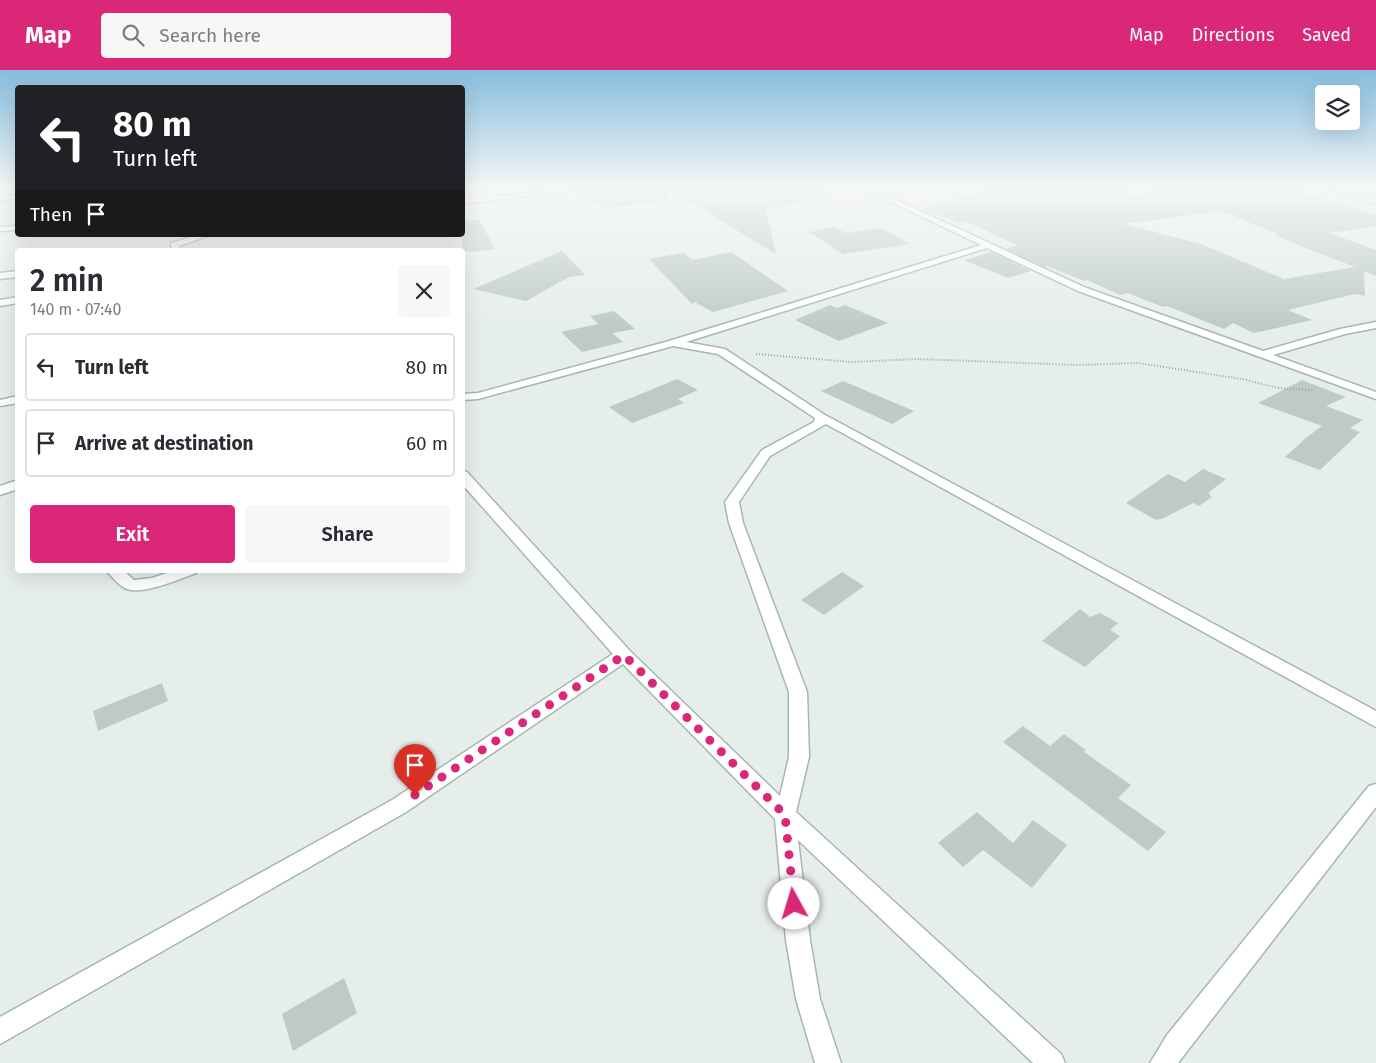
<!DOCTYPE html>
<html lang="en">
<head>
<meta charset="utf-8">
<style>
	body { margin:0; font-family:"Fira Sans",sans-serif; background:#f7f7f7; color:#2b2b33; height:100vh; display:flex; flex-direction:column; font-size:19px; white-space:nowrap }
	* { box-sizing:border-box; margin:0 }
	p { font-size:16px; color:#7c7c81 }
	.icon { flex:none; width:28px; height:28px; fill:none; stroke:currentColor; stroke-width:2; stroke-linecap:round; stroke-linejoin:round }
	.map { position:relative; flex:1; overflow:hidden }
	.panel { position:absolute; left:15px; top:178px; width:450px; height:325px; display:flex; flex-direction:column; background:#fff; border-radius:5px; box-shadow:0 5px 20px #0002 }
	.panel>* { flex:none }
	.guide { position:absolute; left:15px; top:15px; width:450px; height:152px; border-radius:5px; box-shadow:0 5px 20px #0002; background:#202124; color:#fff; overflow:hidden }
	.controls { position:absolute; left:1315px; top:15px; display:grid; gap:10px }
	.controls a { display:grid; place-items:center; width:45px; height:45px; border-radius:5px; background:#fff; box-shadow:0 5px 20px #0002; font-size:25px }
	.pin { position:absolute; display:grid; place-items:center; width:42px; height:42px; color:#fff; margin:-51px -21px; border-radius:50% 50% 50% 0; rotate:-45deg; box-shadow:0 0 5px #0007 }
	.pin .icon { rotate:45deg }
	.me { position:absolute; width:55px; margin:-28px; rotate:354deg; stroke-linejoin:round; filter:drop-shadow(0 0 4px #0008) }
	.turn { display:flex; align-items:center; gap:18px; height:105px; padding:0 15px; font-size:22px }
	.turn .icon { width:65px; height:65px; stroke-width:2.5 }
	.turn b { display:block; font-size:35px; line-height:42px }
	.then { display:flex; align-items:center; height:48px; padding:0 15px; background:#0003; gap:10px; font-size:19px }
	.round { display:grid; place-items:center; flex:none; width:52px; height:52px; border-radius:5px; background:#f7f7f7 }
	.head { display:flex; align-items:center; justify-content:space-between; height:85px; padding:0 15px }
	h1 { font-size:30px; font-weight:600; line-height:38px }
	.primary-button { display:flex; gap:10px; margin-top:auto; padding:10px 15px }
	.primary-button a { flex:1; height:58px; border-radius:5px; background:#db2777; color:#fff; font-size:20px; font-weight:600; line-height:58px; text-align:center }
	.primary-button a+a { background:#f7f7f7; color:#2b2b33 }
	ul { padding:0; list-style:none }
	li { display:flex; align-items:center; gap:15px; height:68px; margin:0 10px 8px; padding:0 5px; border:2px solid #e1e1e2; border-radius:5px }
	li div { flex:1 }
	li b { display:block; font-size:19px }
	li em { font-style:normal }
	header { display:flex; align-items:center; gap:30px; box-sizing:border-box; height:70px; padding:0 25px; background:#db2777; color:#fff }
	header strong { font-size:24px }
	nav { display:flex; gap:28px; margin-inline-start:auto; font-size:18px }
	.search { width:350px; height:45px; background:#f7f7f7; display:flex; align-items:center; gap:12px; box-sizing:border-box; padding:0 18px; border-radius:5px; color:#7c7c81; font-size:19px }
	.map>svg:first-child { display:block }
</style>
</head>
<body>
<header>
<strong>Map</strong>
<div class="search"><svg class="icon" aria-label="search" viewBox="0 0 24 24"><circle cx="10" cy="10" r="6"/><path d="M15 15l6 6"/></svg>Search here</div>
<nav><a>Map</a><a>Directions</a><a>Saved</a></nav>
</header>
<div class="map">
<svg width="1376" height="993" viewBox="0 0 1376 993">
	<rect width="100%" height="100%" fill="#e6eeea"/>
	<g fill="#becbc5" fill-rule="evenodd">
		<polygon points="596,118 826,118 827,125 766,140 776,184 669,119 669,131 604,138 572,122"/>
		<path d="M1003,118H1128V125L1173,118H1283L1291,121L1298,120L1376,145V156L1329,163L1376,180V206L1364,201L1365,226L1355,224L1288,240L1312,250L1254,263L1233,253L1224,259L1167,236L1163,237L1128,223L1120,225L1087,210L1084,211L1047,196L1045,197L1006,179L1017,175L966,151L959,153L920,138L962,131L951,127ZM1222,141L1280,165L1276,166L1355,197L1284,209L1201,174L1123,154Z"/>
		<polygon points="479,150 495,179 472,182 462,180 462,151"/>
		<polygon points="835,157 845,163 880,158 910,174 843,184 809,162"/>
		<polygon points="562,181 585,205 569,207 526,231 473,219"/>
		<polygon points="731,182 788,221 713,242 695,232 692,234 649,189 683,183 692,190"/>
		<polygon points="992,182 1031,201 1008,208 964,190"/>
		<polygon points="830,235 837,238 845,235 888,253 839,271 795,250"/>
		<polygon points="614,241 635,259 612,263 623,272 582,282 561,262 598,254 590,246"/>
		<polygon points="677,309 698,320 678,329 684,333 632,353 609,337"/>
		<polygon points="1302,310 1346,327 1326,336 1363,350 1350,358 1360,362 1320,400 1285,387 1306,368 1322,356 1258,333"/>
		<polygon points="843,311 914,341 892,354 821,321"/>
		<polygon points="1203,399 1226,409 1208,423 1212,427 1199,436 1193,433 1164,448 1156,450 1126,433 1168,404 1185,412"/>
		<polygon points="842,502 864,516 824,545 801,530"/>
		<polygon points="1080,539 1090,547 1100,543 1118,553 1110,560 1120,566 1085,597 1042,571"/>
		<polygon points="162,613 168,631 98,661 93,641"/>
		<polygon points="1023,656 1050,676 1064,664 1086,680 1084,682 1131,715 1118,728 1166,762 1148,781 1003,672"/>
		<polygon points="977,742 1013,773 1033,750 1067,775 1032,818 983,780 963,797 938,773"/>
		<polygon points="344,908 357,943 293,981 282,944"/>
	</g>
	<g fill="none" stroke-linecap="round" stroke-linejoin="round">
		<defs>
			<g id="street">
				<polygon points="570,118 594,118 462,134 462,130"/>
				<polygon points="862,118 871,118 1084,217 1263,281 1340,259 1376,252 1376,258 1345,264 1273,285 1376,322 1376,329 1078,221 987,178 686,272 725,279 825,345 1376,641 1376,657 826,354 770,386 739,432 743,453 807,622 809,687 796,742 1061,984 1065,993 1033,993 798,770 810,870 820,929 841,993 815,993 796,929 786,870 775,749 623,594 406,742 0,974 0,947 392,730 613,584 462,414 462,401 467,402 630,581 780,726 789,687 789,622 729,453 725,432 762,380 814,352 815,348 718,284 673,276 478,329 462,330 462,324 478,323 669,271 981,175"/>
				<polygon points="1329,118 1340,118 1376,130 1376,134"/>
				<polygon points="18,124 18,128 0,131 0,127"/>
				<polygon points="18,156 18,160 0,161 0,157"/>
				<polygon points="198,165 210,165 179,176 180,180 172,180 171,173"/>
				<polygon points="18,201 18,207 0,209 0,203"/>
				<polygon points="18,227 18,233 0,236 0,230"/>
				<polygon points="18,326 18,333 0,336 0,330"/>
				<polygon points="18,410 18,419 0,425 0,416"/>
				<path d="M106,500H123L134,510L152,508L176,500H199L196,503C180,509 143,525 127,519C120,517 111,506 106,500Z"/>
				<polygon points="1376,714 1376,737 1178,993 1150,993 1167,965 1369,716"/>
			</g>
		</defs>
		<use href="#street" stroke="#a9b6b0" stroke-width="3"/>
		<polyline stroke="#89afa0" stroke-width="2" stroke-dasharray="1 2" stroke-linecap="butt" points="756,284 852,292 917,289 1078,295 1138,293 1242,309 1278,318 1312,320"/>
		<use href="#street" fill="#fff" fill-rule="evenodd"/>
	</g>
	<linearGradient id="sky" x2="0" y2="1"><stop stop-color="#86bcde"/><stop offset="0.46" stop-color="#f4f7f6"/><stop offset="1" stop-color="#f4f7f6" stop-opacity="0"/></linearGradient>
	<rect width="1376" height="257" fill="url(#sky)"/>
	<g fill="none" stroke-linecap="round" stroke-linejoin="round">
		<polyline stroke="#db2777" stroke-width="9" stroke-dasharray="0 16.2" points="415,725 624,585 785,745 794,834"/>
	</g>
</svg>
<div class="controls">
<a><svg class="icon" aria-label="layers" viewBox="0 0 24 24"><path d="M12 4l9 5-9 5-9-5zM3 14l9 5 9-5"/></svg></a>
</div>
<div class="pin" style="left:415px;top:725px;background:#d93025"><svg class="icon" aria-label="arrive" viewBox="0 0 24 24"><path d="M6 21V4h12l-3 4 3 4H6"/></svg></div>
<svg class="me" style="left:794px;top:834px" viewBox="-20 -20 40 40"><circle r="19" fill="#fff"/><path d="M0-13L10 11 0 6-10 11z" fill="#db2777"/></svg>
<div class="guide">
<div class="turn"><svg class="icon" aria-label="left" viewBox="0 0 24 24"><path d="M17 20v-9H6M10 6l-5 5 5 5"/></svg><div><b>80 m</b>Turn left</div></div>
<div class="then">Then<svg class="icon" aria-label="arrive" viewBox="0 0 24 24"><path d="M6 21V4h12l-3 4 3 4H6"/></svg></div>
</div>
<section class="panel">
<div class="head"><div><h1>2 min</h1><p>140 m · 07:40</p></div><a class="round"><svg class="icon" aria-label="close" viewBox="0 0 24 24"><path d="M6 6l12 12M18 6L6 18"/></svg></a></div>
<ul>
<li><svg class="icon" aria-label="left" viewBox="0 0 24 24"><path d="M17 20v-9H6M10 6l-5 5 5 5"/></svg><div><b>Turn left</b></div><em>80 m</em></li>
<li><svg class="icon" aria-label="arrive" viewBox="0 0 24 24"><path d="M6 21V4h12l-3 4 3 4H6"/></svg><div><b>Arrive at destination</b></div><em>60 m</em></li>
</ul>
<div class="primary-button"><a>Exit</a><a>Share</a></div>
</section>
</div>
</body>
</html>
